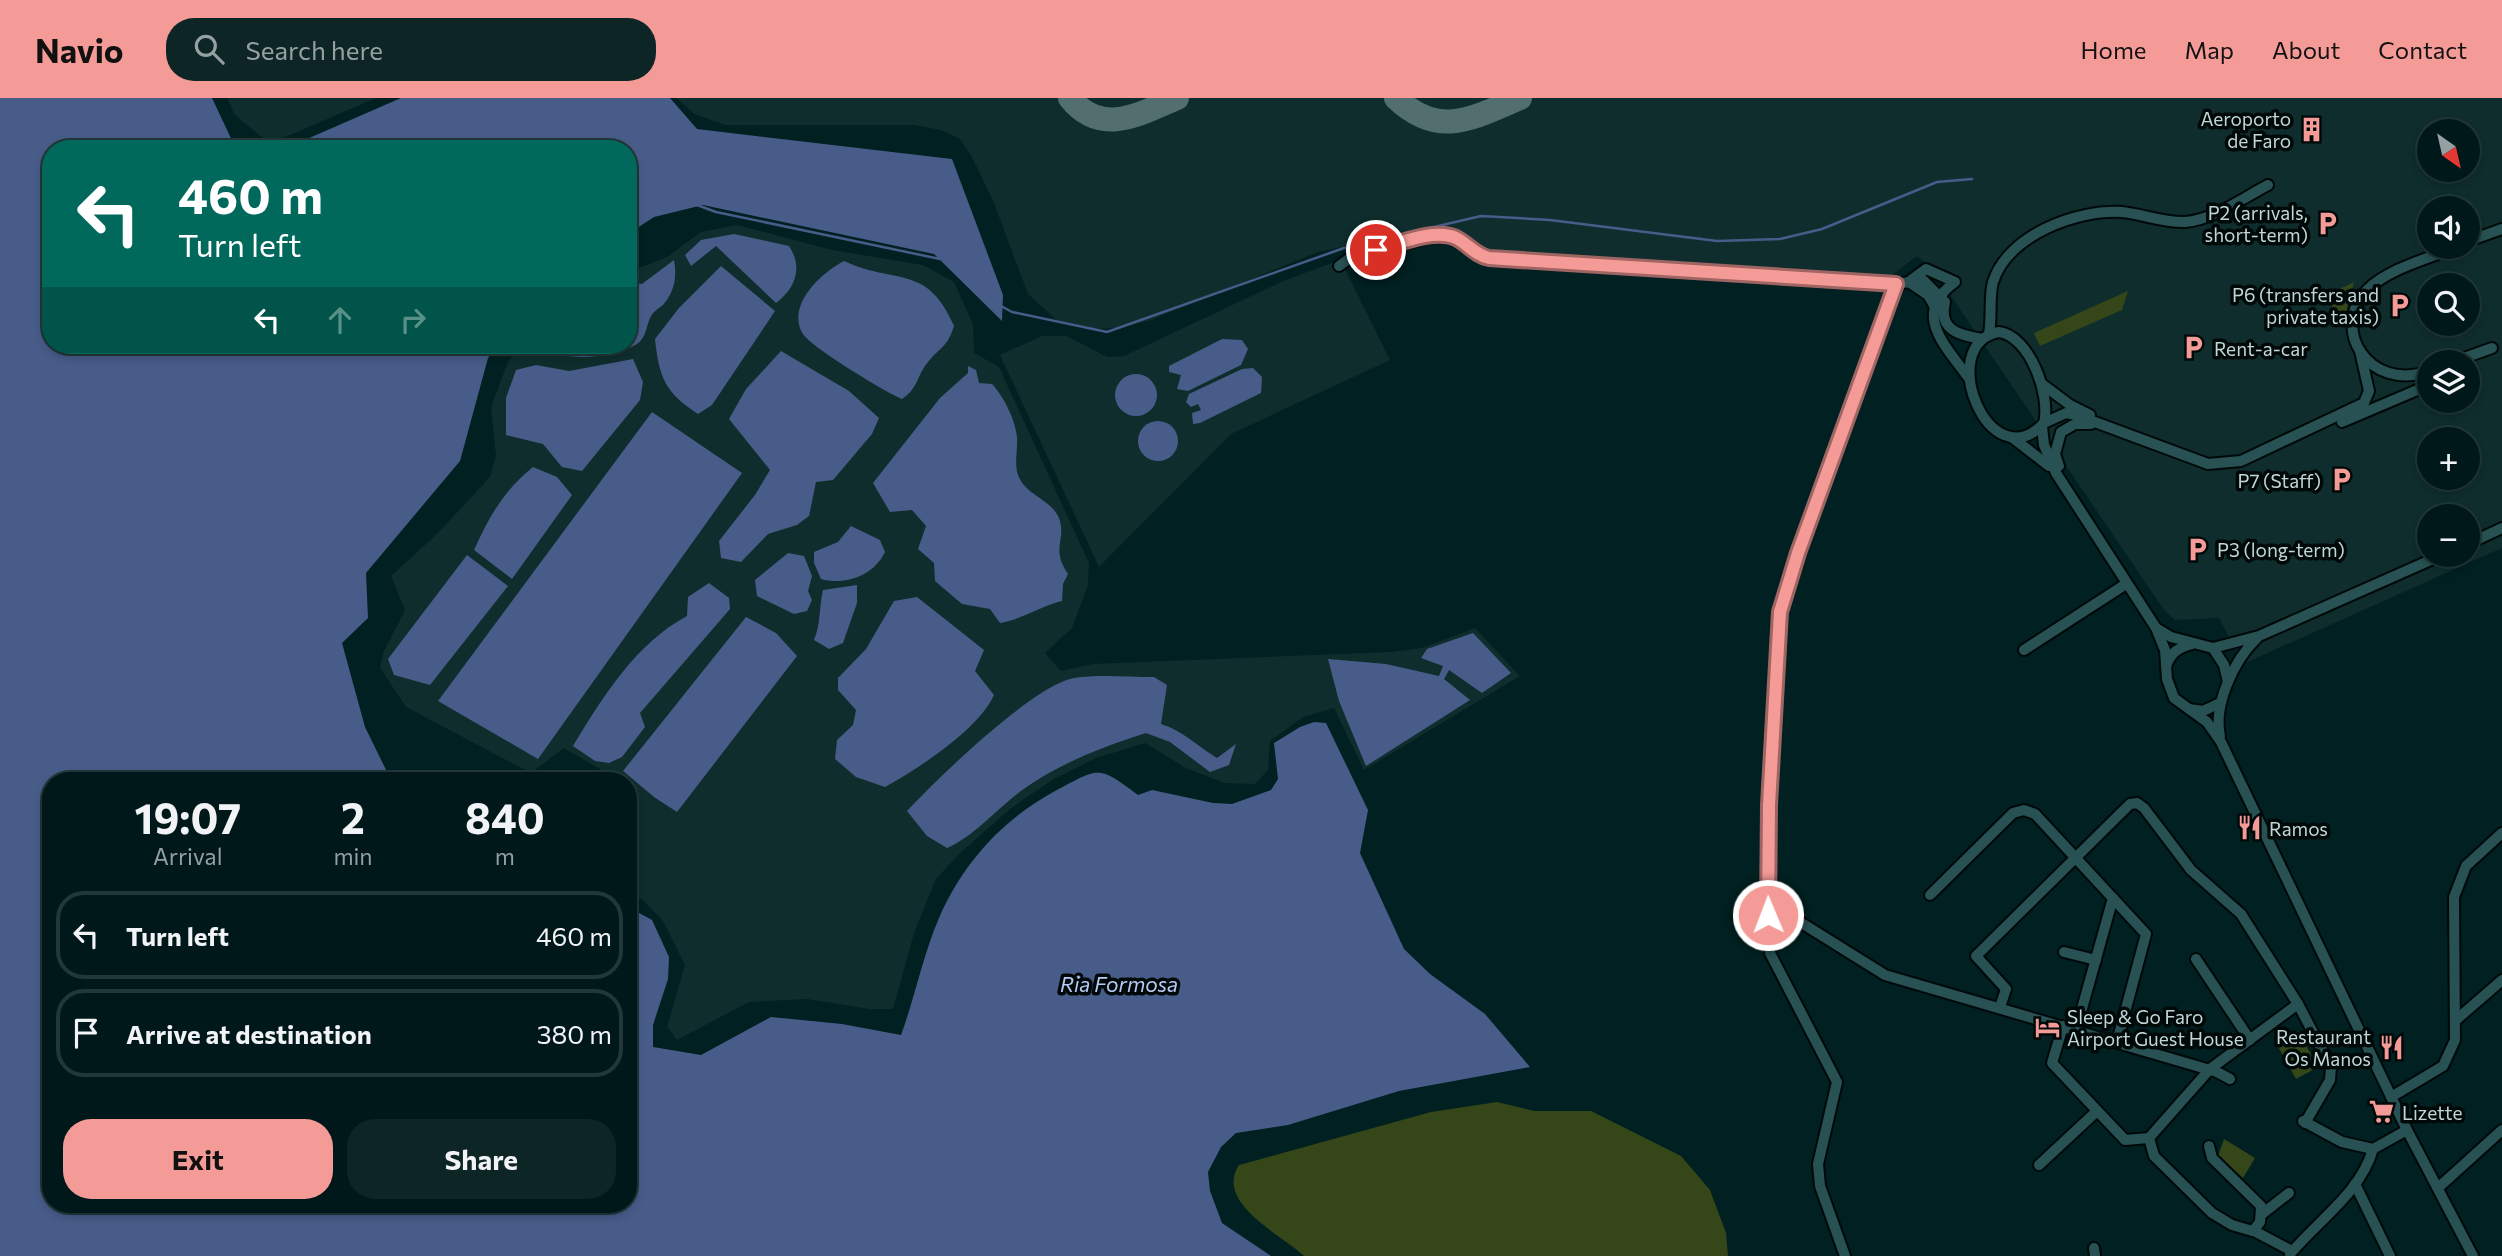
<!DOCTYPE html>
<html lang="en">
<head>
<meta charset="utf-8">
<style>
	body { margin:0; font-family:Commissioner,sans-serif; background:#0e2526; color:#f1f3f6; height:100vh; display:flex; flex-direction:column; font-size:26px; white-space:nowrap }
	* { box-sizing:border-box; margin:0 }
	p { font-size:23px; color:#95a0a2 }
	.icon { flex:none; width:38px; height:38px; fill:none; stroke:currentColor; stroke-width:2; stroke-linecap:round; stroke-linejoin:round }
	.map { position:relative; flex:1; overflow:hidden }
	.details { position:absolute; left:42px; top:674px; width:595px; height:441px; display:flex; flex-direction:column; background:#001819; border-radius:28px; box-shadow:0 4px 10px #0003,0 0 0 2px #223738 }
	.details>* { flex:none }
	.guide { position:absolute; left:42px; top:42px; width:595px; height:214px; border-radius:28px; box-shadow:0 4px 10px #0003,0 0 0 2px #223738; background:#00695c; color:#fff; overflow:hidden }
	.needle { width:46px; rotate:146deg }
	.controls { position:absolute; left:2417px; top:21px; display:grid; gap:14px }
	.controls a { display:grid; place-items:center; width:63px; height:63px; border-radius:50%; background:#001819; box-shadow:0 4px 10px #0003,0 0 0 2px #223738; font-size:35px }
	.pin { position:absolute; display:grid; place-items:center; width:60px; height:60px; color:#fff; margin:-30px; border:4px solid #fff; border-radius:50%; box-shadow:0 2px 7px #0007 }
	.me { position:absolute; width:77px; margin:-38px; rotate:359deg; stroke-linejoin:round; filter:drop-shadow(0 0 5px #0008) }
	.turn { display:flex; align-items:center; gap:24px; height:147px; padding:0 21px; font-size:32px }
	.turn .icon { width:91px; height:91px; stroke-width:2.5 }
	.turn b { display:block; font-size:49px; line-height:60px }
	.lanes { display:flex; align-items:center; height:66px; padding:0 21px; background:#0003; justify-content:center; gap:35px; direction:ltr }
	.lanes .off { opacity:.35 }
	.eta { display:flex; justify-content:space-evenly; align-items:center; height:119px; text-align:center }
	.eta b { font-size:42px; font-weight:700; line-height:49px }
	.button { display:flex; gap:14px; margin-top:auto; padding:14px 21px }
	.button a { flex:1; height:80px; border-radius:28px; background:#f59b97; color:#111; font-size:28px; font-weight:700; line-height:80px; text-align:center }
	.button a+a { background:#0e2526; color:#f1f3f6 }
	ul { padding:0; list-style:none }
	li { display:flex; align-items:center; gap:21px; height:88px; margin:0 14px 10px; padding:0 7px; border:4px solid #223738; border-radius:28px }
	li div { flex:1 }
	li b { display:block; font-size:26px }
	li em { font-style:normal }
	header { display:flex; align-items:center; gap:42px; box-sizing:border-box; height:98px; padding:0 35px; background:#f59b97; color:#111 }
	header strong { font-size:33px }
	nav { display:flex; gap:38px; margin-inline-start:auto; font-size:24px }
	.search { width:490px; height:63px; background:#0e2526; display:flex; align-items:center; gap:18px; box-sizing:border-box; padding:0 24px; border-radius:28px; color:#95a0a2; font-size:26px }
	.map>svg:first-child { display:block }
</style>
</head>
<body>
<header>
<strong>Navio</strong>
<div class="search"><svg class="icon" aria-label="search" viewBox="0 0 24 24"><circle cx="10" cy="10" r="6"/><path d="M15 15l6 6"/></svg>Search here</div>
<nav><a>Home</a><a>Map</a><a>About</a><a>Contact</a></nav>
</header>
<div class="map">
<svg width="2502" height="1158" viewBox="0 0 2502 1158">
	<rect width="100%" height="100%" fill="#002021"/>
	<g fill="#0f2d2d" fill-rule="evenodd">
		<polygon points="227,0 376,0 283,40 264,41 235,17"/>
		<path d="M676,0H2502V450L2243,566L2219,520L2175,522L2164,512L1932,170L1917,158L1891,178L1853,181L1488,158L1447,131L1438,129L1318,154L1151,222L1119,230L1095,231L1060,225L1028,196L994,105L972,59L960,41L941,32L914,27H725L695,16ZM2429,33H2468V72H2429ZM2429,110H2468V149H2429ZM2429,187H2468V226H2429ZM2429,264H2468V303H2429ZM2429,341H2468V380H2429ZM2429,418H2468V457H2429Z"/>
		<polygon points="737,127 832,152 923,167 954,184 973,226 974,255 999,269 1089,465 1088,487 1072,530 1045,555 1061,573 1093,566 1391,554 1422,550 1475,530 1520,578 1364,672 1334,610 1303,619 1270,643 1268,672 1255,686 1224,685 1184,669 1145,645 1096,660 1052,682 1010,711 960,755 936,781 914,835 893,911 869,911 807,901 749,904 677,942 667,929 685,867 663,823 642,801 628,797 628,682 596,682 603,673 564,650 531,675 406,609 380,570 383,555 405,512 391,478 438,435 490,379 496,358 491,309 508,264 522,247 628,247 628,174 667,159 701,134"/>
		<polygon points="1337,163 1341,172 1345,171 1390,262 1231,336 1099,469 1000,257 1042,238 1067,238 1107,259 1124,258 1283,183"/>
	</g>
	<g fill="#354619">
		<polygon points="2354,184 2343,225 2331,207 2311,198 2314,190 2333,194"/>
		<polygon points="2128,193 2122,212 2040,248 2034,235"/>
		<polygon points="2298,933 2318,969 2296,981 2276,945"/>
		<path d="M1497,1004L1534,1013H1591L1681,1058L1710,1092L1726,1135L1728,1158H1304C1282,1137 1214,1105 1239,1067L1431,1014Z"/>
		<polygon points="2224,1041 2255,1060 2243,1080 2218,1058"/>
	</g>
	<g fill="#485c89">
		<path d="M0,0H212L236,51H51V247H497L488,260L460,363L366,475L368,520L342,545L365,629L391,682H51V1106H628V809L652,822L669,859L668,881L653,927V949L701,957L771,919L842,926L901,937C915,899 923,857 939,820C963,765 1002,722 1055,693C1099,670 1097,666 1138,697L1152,692L1213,705L1232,706L1271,692L1278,681L1274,645L1300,629L1314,624L1326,625L1368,712L1360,755L1404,851L1430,876L1485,916L1530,969L1399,993L1288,1027L1236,1035L1221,1049L1208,1074L1210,1093L1222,1125L1271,1158H0Z"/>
		<polygon points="401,0 670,0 697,31 952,61 1003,197 1002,223 934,156 703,107 654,119 628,136 628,51 284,51"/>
		<path d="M734,136L789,148C803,169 796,190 776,205L716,148L691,168L685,157L701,142Z"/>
		<path d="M674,162C677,179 675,193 663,207C659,210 654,213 651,218C646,227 647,239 637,246C614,261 560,265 539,247H628V184L642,186Z"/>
		<path d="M844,163C895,187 927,165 954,228C947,250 941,248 928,264C917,277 918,291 902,301C885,294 811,249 803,236C786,207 821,175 844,163Z"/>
		<path d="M721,168L775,213L712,307L698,316C665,295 659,279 655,241L679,210Z"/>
		<polygon points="1222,241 1242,242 1248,251 1241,267 1188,293 1177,291 1181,277 1169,274 1169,268"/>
		<polygon points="781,253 849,293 879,320 872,336 833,382 816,384 809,418 797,427 768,436 741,464 721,460 719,443 755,397 770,372 729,321 746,291"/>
		<polygon points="633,261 643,284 640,302 582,373 562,369 543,346 506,337 506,300 516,272 536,267 569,273"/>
		<path d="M968,268L976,272L979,285L992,286C1004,299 1015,321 1017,339C1018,351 1014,365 1018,377C1025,397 1051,401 1059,420C1067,443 1050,449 1068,476L1063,486L1062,503C1041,508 1020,522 1000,525L990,511L962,506L935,483L934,465L918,451L926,428L912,412L890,414L873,385L940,300L968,275Z"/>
		<polygon points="1253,270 1262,279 1261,295 1200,325 1193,326 1192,315 1201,312 1198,306 1191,309 1186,304 1189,296 1242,271"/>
		<circle cx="1136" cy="297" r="21"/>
		<polygon points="652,314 742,375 538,661 438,603"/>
		<circle cx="1158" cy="343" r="20"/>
		<path d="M533,369L557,379L572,397L512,481L474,452C489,419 504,392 533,369Z"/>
		<path d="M851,428L880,442L885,454C874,477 846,488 821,481L814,465V454L838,444Z"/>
		<polygon points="788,455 804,458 812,478 808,493 812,502 807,513 794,516 757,498 755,482"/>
		<polygon points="467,457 508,488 430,587 394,577 388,561"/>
		<path d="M709,485L729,500L730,511L640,615L645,629L622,659L609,665L595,663L573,648C602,600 636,545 687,518L688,499Z"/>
		<path d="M857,487V505L843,545L829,551L814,542C821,525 819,509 823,492Z"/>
		<path d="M917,499L984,552L975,573L994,597C979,631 918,671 885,689L856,679L835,661L837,642L853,627L856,612L838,592V580L866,551L894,503Z"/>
		<polygon points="746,519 776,535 797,558 677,714 654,699 623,673"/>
		<polygon points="1473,535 1511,575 1482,595 1449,572 1444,581 1470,602 1366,668 1339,603 1328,561 1386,566 1439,578 1443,568 1421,560 1427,551"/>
		<path d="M1154,579L1167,587L1161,626C1182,632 1197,648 1217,660L1236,646L1229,667L1210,674L1170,644L1146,635C1105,648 1063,664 1028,688C999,707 978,736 947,750L927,738L907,713C938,680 1032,588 1074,580C1099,576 1128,579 1154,579Z"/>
	</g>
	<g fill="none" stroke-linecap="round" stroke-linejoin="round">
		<g stroke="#485c89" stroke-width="2.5">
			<polyline points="697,107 716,114 940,161"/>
			<polyline points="1001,208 1012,214 1107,234 1344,150 1481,118 1550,122 1717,143 1780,141 1822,131 1937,84 1972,81"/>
		</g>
		<g stroke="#526e6e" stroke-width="24">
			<path d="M1070,0C1101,39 1140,16 1177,0"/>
			<path d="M1396,0C1439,41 1473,20 1520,0"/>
		</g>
		<defs>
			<g id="minor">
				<polyline points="2468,143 2502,131"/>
				<path d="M1339,168L1350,160L1443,136C1460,142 1472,157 1489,160L1853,184L1896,186L1923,182L1945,204C1938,233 1960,237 1982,241"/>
				<path d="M1911,182L1926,171L1955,184C1909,217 1949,251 1970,282"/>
				<polyline points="1909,184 1928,197 1935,209"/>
				<path d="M1999,234C2030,238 2051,298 2044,325C1989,384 1934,245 1999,234Z"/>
				<path d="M1989,236C1992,220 1989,196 1993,184C2008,137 2077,111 2122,114C2143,116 2164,125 2185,124C2213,122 2243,100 2268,87"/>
				<polyline points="2453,264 2492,250"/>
				<path d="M2429,273C2368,295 2329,229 2368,191C2390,170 2428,161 2456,149"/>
				<polyline points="2042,286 2070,307 2090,317"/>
				<polyline points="2342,324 2429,287"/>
				<polyline points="2044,325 2066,315 2076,317 2208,366 2241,363 2364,305 2369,293 2360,253"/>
				<polyline points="2042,328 2044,347 2056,375 2156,530 2165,552 2167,581 2174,600 2207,624 2221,644 2407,1032 2473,1158"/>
				<polyline points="2013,340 2049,368"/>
				<polyline points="2059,368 2055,356 2061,334 2075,326 2091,326"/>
				<polyline points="2468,446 2502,430"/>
				<polyline points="2156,530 2171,539 2213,550 2224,567 2228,584"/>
				<polyline points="2213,550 2259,538 2442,457"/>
				<polyline points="2024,552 2126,486"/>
				<path d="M2166,568C2171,554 2178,550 2192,546"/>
				<polyline points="2189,611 2203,613 2220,605"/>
				<path d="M2220,638C2213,607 2234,562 2257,540"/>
				<polyline points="1930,797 2013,715 2024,712 2035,716 2146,836 2117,944"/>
				<polyline points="1768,817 1800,824 1885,877 2217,974 2230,981"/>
				<polyline points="2064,854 2096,862"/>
				<polyline points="2196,861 2250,942"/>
				<polyline points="2000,909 2006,891 1976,858 2130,706 2137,705 2144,710 2191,772 2241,816 2298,906 2331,969 2330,982 2305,1025"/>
				<polyline points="2456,922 2502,882"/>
				<polyline points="2063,928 2052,965 2125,1042 2149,1040"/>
				<polyline points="2076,932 2113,800"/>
				<polyline points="2391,999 2443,968 2455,942 2454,799 2466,768 2502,735"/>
				<polyline points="2303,1023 2342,1044 2373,1051"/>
				<polyline points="2149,1040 2210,971 2298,906"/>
				<polyline points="2149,1040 2154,1058 2212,1115 2232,1127 2256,1134 2292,1153"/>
				<polyline points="2209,1048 2212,1060 2261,1108 2260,1124 2253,1133"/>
				<polyline points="2039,1067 2097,1013"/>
				<polyline points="2355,1086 2390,1158"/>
				<polyline points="2439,1089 2502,1032"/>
				<polyline points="2262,1116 2289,1095"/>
				<polyline points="2094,1150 2095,1158"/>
				<path d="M2290,1156C2318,1123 2361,1094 2373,1051L2407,1032"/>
				<polyline points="1845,1158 1820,1088 1818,1066 1837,984 1770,855 1769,707 1780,514 1786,487 1896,186"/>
			</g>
		</defs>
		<use href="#minor" stroke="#000909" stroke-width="14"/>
		<use href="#minor" stroke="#275152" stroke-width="10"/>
	</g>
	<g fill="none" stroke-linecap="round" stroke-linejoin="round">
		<defs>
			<path id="route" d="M1376,152C1398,146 1434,130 1456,140C1468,146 1475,157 1489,160L1896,186L1798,455L1780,514L1769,707L1768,817"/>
		</defs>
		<use href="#route" stroke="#9f6562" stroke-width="18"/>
		<use href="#route" stroke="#f59b97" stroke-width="12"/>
	</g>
	<defs>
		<symbol id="building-bare" viewBox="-9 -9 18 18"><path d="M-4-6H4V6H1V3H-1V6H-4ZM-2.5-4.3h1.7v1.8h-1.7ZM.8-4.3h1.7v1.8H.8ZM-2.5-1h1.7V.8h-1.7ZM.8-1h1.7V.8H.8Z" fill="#f59b97" stroke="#000808" stroke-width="2.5" paint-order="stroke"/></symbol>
		<symbol id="parking-bare" viewBox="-9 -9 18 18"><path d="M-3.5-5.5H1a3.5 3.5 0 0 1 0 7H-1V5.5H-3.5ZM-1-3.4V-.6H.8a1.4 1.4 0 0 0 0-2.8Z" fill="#f59b97" stroke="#000808" stroke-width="2.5" paint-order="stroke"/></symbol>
		<symbol id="restaurant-bare" viewBox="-9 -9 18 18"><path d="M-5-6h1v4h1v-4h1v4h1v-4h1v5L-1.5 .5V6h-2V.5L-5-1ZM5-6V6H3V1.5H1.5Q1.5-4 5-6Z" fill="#f59b97" stroke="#000808" stroke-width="2.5" paint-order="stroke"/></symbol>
		<symbol id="hotel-bare" viewBox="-9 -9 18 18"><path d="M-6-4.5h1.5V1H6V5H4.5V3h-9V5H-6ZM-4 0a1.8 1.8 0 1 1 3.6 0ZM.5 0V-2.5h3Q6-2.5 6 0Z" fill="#f59b97" stroke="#000808" stroke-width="2.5" paint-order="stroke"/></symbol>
		<symbol id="supermarket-bare" viewBox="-9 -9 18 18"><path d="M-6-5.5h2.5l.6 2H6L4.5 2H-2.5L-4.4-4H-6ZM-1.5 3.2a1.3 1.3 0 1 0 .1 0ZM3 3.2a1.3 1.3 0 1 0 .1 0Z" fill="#f59b97" stroke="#000808" stroke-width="2.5" paint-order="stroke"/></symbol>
	</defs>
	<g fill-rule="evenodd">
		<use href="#building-bare" x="2294" y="14" width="35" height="35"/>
		<use href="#parking-bare" x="2310" y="108" width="35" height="35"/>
		<use href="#parking-bare" x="2382" y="190" width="35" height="35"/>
		<use href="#parking-bare" x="2176" y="232" width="35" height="35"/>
		<use href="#parking-bare" x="2324" y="364" width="35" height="35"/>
		<use href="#parking-bare" x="2180" y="434" width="35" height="35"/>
		<use href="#restaurant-bare" x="2232" y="712" width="35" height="35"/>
		<use href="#hotel-bare" x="2030" y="912" width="35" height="35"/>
		<use href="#restaurant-bare" x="2374" y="932" width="35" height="35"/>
		<use href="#supermarket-bare" x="2364" y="996" width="35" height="35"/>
	</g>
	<g text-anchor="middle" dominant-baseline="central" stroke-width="7" stroke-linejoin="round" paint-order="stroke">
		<g font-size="19" fill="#c1d7d7" stroke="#000808" text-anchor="end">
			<text x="2291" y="20">Aeroporto<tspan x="2291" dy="22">de Faro</tspan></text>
			<text x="2308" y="114">P2 (arrivals,<tspan x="2308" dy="22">short-term)</tspan></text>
			<text x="2379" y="196">P6 (transfers and<tspan x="2379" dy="22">private taxis)</tspan></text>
			<text x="2214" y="250" text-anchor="start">Rent-a-car</text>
			<text x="2321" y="382">P7 (Staff)</text>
			<text x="2217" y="451" text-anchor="start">P3 (long-term)</text>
			<text x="2269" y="730" text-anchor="start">Ramos</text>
			<text x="2067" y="918" text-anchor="start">Sleep &amp; Go Faro<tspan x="2067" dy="22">Airport Guest House</tspan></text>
			<text x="2371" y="938">Restaurant<tspan x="2371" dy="22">Os Manos</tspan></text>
			<text x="2402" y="1014" text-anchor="start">Lizette</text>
		</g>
		<g font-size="21" font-style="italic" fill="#b5caf5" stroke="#000808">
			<text x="1119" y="885">Ria Formosa</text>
		</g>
	</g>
</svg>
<div class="controls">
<a><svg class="needle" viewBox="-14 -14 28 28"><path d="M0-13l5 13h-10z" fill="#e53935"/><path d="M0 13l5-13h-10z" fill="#95a0a2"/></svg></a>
<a><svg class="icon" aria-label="sound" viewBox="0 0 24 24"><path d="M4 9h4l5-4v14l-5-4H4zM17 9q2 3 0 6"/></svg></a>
<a><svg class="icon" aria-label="search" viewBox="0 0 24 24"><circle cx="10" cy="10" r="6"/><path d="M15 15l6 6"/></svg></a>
<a><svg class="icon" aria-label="layers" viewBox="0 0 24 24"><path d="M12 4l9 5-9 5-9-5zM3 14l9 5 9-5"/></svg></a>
<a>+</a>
<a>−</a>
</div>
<div class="pin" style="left:1376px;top:152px;background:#d93025"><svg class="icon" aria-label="arrive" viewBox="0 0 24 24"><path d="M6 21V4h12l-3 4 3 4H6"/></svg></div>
<svg class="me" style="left:1768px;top:817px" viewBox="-20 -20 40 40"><circle r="17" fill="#f59b97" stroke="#fff" stroke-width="3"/><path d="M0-11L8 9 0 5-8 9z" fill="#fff"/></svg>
<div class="guide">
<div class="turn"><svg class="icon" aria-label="left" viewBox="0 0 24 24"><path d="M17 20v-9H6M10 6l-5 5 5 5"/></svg><div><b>460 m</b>Turn left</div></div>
<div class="lanes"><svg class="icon" aria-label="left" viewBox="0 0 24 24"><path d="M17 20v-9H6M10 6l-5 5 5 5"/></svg><svg class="icon off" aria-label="ahead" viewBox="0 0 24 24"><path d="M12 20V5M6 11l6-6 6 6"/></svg><svg class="icon off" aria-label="right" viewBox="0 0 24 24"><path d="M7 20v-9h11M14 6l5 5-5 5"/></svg></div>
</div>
<section class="details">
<div class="eta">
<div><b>19:07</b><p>Arrival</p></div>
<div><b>2</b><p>min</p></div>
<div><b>840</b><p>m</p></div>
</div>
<ul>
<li><svg class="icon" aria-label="left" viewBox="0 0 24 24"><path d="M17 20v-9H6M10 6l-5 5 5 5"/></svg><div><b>Turn left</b></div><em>460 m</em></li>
<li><svg class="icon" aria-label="arrive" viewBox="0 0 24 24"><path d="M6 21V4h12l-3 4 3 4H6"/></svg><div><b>Arrive at destination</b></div><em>380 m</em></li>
</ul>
<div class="button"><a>Exit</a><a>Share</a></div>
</section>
</div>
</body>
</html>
